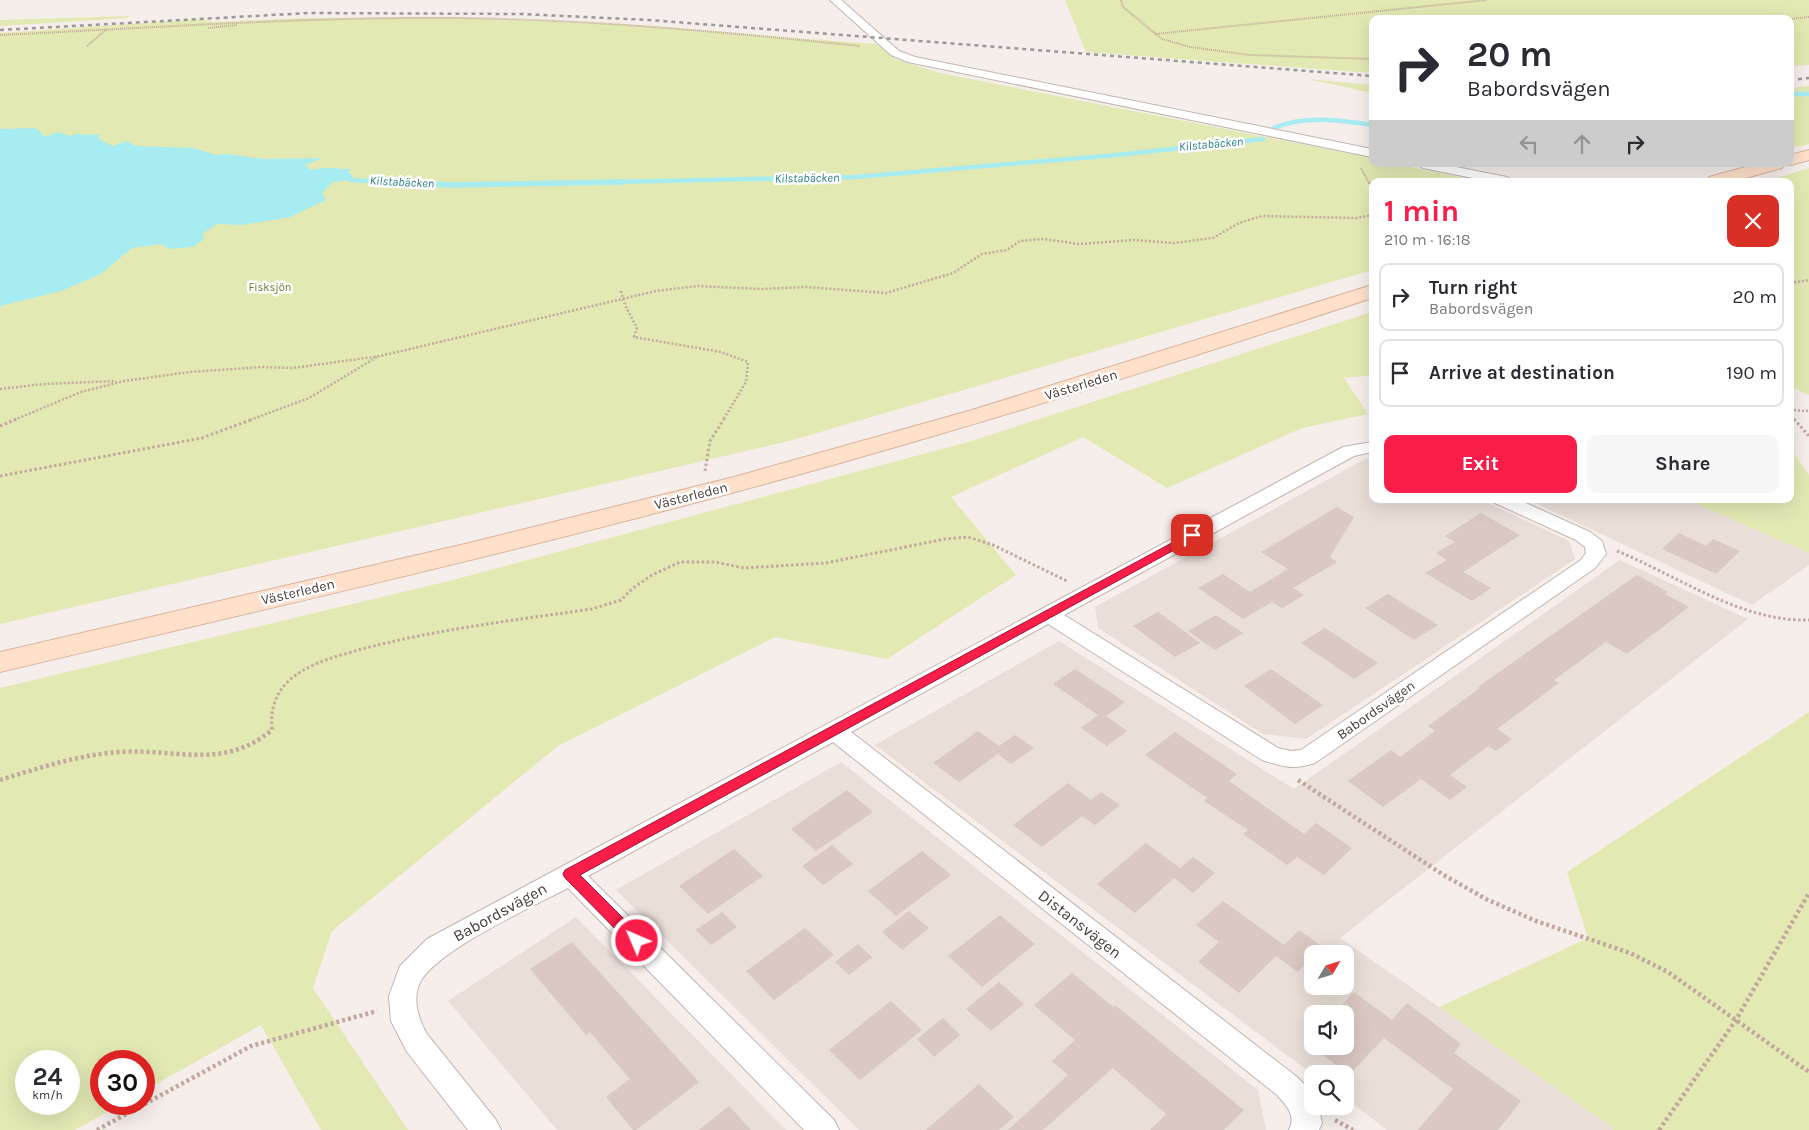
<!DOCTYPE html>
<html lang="en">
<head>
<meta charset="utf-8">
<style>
	body { margin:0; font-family:Karla,sans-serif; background:#f7f7f7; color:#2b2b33; height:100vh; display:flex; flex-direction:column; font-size:19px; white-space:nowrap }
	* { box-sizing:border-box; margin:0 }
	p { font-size:16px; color:#7c7c81 }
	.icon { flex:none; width:28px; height:28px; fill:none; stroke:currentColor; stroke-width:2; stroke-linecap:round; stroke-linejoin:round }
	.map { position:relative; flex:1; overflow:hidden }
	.details { position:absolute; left:1369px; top:178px; width:425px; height:325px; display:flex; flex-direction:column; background:#fff; border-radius:10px; box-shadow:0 5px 20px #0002 }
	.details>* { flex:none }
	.banner { position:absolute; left:1369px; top:15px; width:425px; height:152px; border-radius:10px; box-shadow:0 5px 20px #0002; background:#fff; color:#2b2b33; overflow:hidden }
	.needle { width:32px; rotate:51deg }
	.controls { position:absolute; left:1304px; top:945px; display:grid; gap:10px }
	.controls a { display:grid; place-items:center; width:50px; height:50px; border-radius:10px; background:#fff; box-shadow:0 5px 20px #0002; font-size:25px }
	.speed { position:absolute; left:15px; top:1050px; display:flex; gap:10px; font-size:25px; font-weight:700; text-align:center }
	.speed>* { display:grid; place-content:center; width:65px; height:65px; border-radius:50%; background:#fff; box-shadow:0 5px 20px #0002; line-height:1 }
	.speed small { font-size:12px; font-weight:400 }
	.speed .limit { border:8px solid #d22; background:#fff; color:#111 }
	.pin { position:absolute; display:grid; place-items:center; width:42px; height:42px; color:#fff; margin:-21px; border-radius:10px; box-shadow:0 2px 8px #0006 }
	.me { position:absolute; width:55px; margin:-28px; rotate:315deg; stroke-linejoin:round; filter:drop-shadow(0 0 4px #0008) }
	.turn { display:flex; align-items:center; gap:18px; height:105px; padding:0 15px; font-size:22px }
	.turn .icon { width:65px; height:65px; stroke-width:2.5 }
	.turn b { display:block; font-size:35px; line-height:42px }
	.lanes { display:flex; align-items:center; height:48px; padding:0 15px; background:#0003; justify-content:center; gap:25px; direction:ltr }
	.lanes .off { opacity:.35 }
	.round { display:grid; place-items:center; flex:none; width:52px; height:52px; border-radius:10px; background:#f7f7f7 }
	.headline { display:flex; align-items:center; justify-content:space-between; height:85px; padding:0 15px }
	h1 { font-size:30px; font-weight:700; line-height:38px; color:#f91d4a }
	.button { display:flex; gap:10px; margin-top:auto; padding:10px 15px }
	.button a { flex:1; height:58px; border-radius:10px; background:#f91d4a; color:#fff; font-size:20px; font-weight:700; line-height:58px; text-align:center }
	.button a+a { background:#f7f7f7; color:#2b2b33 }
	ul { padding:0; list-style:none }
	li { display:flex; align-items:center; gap:15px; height:68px; margin:0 10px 8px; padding:0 5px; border:2px solid #e1e1e2; border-radius:10px }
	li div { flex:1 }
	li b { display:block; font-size:19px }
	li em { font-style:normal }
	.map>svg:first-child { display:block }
</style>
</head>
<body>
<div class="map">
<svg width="1809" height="1130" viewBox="0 0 1809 1130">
	<rect width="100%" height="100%" fill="#f5eeea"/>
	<g fill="#e9ded8" fill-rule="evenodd">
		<polygon points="1367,458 1372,458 1372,499 1479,499 1569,541 1575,559 1306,739 1263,734 1098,628 1095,607"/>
		<polygon points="1527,499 1685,499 1809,553 1809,565 1752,605"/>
		<path d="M1620,560L1748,619L1340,938L1613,1128L1612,1130H1387L1345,1098V1074H1312L875,745L1059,641L1294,789ZM1312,954H1345V986H1312ZM1312,1014H1345V1046H1312Z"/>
		<polygon points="841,762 1258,1090 1266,1130 859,1130 616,890"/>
		<polygon points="576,917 786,1130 557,1130 448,1001"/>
	</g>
	<g fill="#e3e9b3" fill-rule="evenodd">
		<polygon points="1065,0 1809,0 1809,65 1790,66 1790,19 1372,19 1372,73 1086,52"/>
		<polygon points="129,16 128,18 0,26 0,20"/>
		<polygon points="454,17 619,24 876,44 897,60 940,73 1372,158 1372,164 1405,164 1411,167 1478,181 1372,181 1372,270 793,440 0,624 0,33 201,19 212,22 307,18"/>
		<polygon points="1308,79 1372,85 1372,93"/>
		<polygon points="1809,86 1809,144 1790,148 1790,88"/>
		<polygon points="1809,168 1809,395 1790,387 1790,181 1768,181"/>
		<path d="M1372,312V375L1344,378L1368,414L1302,428L1167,488L1083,437L951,497L1016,575L887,659L775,637L558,746L332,931L313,988L408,1130H321L261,1025L144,1091V1061H101V1104H121L75,1130H0V688L453,580L968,442ZM26,1061H69V1104H26Z"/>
		<polygon points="1790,448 1809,475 1809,553 1685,499 1790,499"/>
		<polygon points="1809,712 1809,1130 1612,1130 1613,1128 1439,1007 1588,938 1567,872"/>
	</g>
	<path fill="#a7ecf1" d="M34,128L40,131L44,137L58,132L70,136L75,134L100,135L98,139L113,146L126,141L136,146L193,148L216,155L227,154L264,159L322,158L305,165L311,170C324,166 337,169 351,169L349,172L353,177L350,180L333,182L322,193L326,200L290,217L243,225L217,224L202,234L204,239L193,247L169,249L161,244L132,248L101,274L61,291L0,306V129Z"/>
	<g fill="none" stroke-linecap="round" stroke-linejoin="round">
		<g stroke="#a7ecf1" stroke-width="4.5">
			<polyline points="1790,94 1809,94"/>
			<path d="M1274,128C1304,115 1340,120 1372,125"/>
			<polyline points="350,180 409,183"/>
			<polyline points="559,183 856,177 1117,155 1263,139"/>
		</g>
		<polyline stroke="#a7ecf1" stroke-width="5.5" points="384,182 453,185 622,182"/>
	</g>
	<g fill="#dac8c2">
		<polygon points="1337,507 1354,517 1330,557 1337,562 1293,588 1304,595 1282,608 1272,602 1243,619 1198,588 1223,574 1250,592 1288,569 1261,552"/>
		<polygon points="1481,513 1520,535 1463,572 1491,588 1472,601 1425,573 1447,560 1436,553 1455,542 1445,536"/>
		<polygon points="1679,533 1706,546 1713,539 1740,551 1716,574 1662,549"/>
		<polygon points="1637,575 1668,592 1665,594 1689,607 1627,654 1606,642 1554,680 1559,683 1497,729 1512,739 1496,751 1488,746 1450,775 1467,787 1450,800 1421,779 1383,807 1348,781 1391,750 1400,757 1435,731 1428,726 1480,688 1478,687"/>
		<polygon points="1388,594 1438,625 1414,640 1365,608"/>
		<polygon points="1158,612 1200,643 1175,657 1133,626"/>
		<polygon points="1216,615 1243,633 1215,650 1188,631"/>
		<polygon points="1325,628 1378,663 1354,679 1301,643"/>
		<polygon points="1075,669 1125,702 1106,716 1127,731 1107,746 1081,728 1098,715 1053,684"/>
		<polygon points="1271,669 1323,705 1295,724 1244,686"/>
		<polygon points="978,731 999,746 1015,735 1034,748 1011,764 998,754 959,782 933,763"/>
		<polygon points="1175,732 1237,774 1229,781 1304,834 1316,823 1352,848 1324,875 1297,857 1287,865 1243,834 1248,830 1204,801 1207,798 1145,755"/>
		<polygon points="1068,783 1091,800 1101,792 1120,805 1095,825 1082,816 1042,847 1013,825"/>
		<polygon points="847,790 873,812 816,851 791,829"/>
		<polygon points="1146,843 1180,868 1193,857 1215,873 1193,893 1174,878 1135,913 1097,884"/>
		<polygon points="832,845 853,864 823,885 802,866"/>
		<polygon points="734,849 763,876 708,914 679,886"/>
		<polygon points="922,851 951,875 896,916 868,891"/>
		<polygon points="1223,901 1284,945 1299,930 1323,947 1316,954 1312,954 1312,957 1298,972 1276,956 1239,993 1198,962 1219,942 1196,925"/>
		<polygon points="909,911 929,928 902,950 882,932"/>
		<polygon points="722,912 737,927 711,945 696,930"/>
		<polygon points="1000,915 1035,944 982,987 948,956"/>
		<polygon points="805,928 834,955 774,1000 746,971"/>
		<polygon points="572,942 699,1082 636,1130 633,1130 606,1097 630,1079 590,1032 586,1035 530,969"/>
		<polygon points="858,944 872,957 849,975 835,962"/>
		<polygon points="1072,973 1113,1007 1115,1005 1244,1110 1224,1130 1150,1130 1166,1114 1113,1068 1043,1130 1008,1130 1068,1075 1052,1061 1075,1040 1034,1005"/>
		<polygon points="999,982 1024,1004 991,1031 966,1009"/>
		<polygon points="1354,992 1392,1020 1407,1003 1461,1044 1454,1053 1521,1101 1498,1130 1418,1130 1453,1089 1384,1038 1349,1075 1306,1042 1312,1035 1312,1046 1345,1046 1345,1014 1333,1014"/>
		<polygon points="891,1001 922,1030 860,1080 829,1050"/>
		<polygon points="943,1018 960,1035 934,1057 917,1039"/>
		<polygon points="979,1084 1014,1117 999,1130 926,1130"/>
		<polygon points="729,1106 751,1130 699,1130"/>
	</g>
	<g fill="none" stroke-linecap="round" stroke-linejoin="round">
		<defs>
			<g id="street">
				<polygon points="830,0 841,0 899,51 915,57 1372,149 1372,157 908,62 891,55"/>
				<polygon points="1416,164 1441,164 1507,177 1514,181 1488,181 1423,168"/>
				<path d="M1372,442V452L1354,456L1064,615L1278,748L1291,751L1301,750L1581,560L1586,553L1585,547L1576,540L1495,503L1493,499H1517L1590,532L1602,541L1606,554L1595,568L1315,763C1293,770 1283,767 1262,760L1048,624L851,732L1297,1077L1312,1092V1106H1318L1322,1123L1319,1130H1289C1296,1115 1287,1106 1277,1095L833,742L588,876L834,1120L839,1130H804L568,888C532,907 442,948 422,979C411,996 418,1019 427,1034L496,1120L501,1130H468L407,1052L391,1021L389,996L397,974L400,966L427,939L1343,447Z"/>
			</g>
			<g id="secondary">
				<polygon points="1809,150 1809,160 1790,165 1785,164 1782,168 1735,181 1707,181 1709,177 1757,164 1790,164 1790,155"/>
				<path d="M1372,285V298C1194,357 1014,414 833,465C557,543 278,606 0,672V652L465,544L734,477L972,410Z"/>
			</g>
		</defs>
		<use href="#street" stroke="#c4b5af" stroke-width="2"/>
		<use href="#secondary" stroke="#d7b39d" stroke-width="2"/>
		<g stroke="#c2a89e" stroke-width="2" stroke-dasharray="1 1" stroke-linecap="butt">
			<polyline points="1121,0 1123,7 1162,39 1190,47 1250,55 1372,59"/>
			<polyline points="1790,19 1809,17"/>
			<polyline points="208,28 237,25"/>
			<polyline points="1155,34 1487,0"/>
			<path d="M0,35C150,28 300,17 450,18C587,19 724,32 860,46"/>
			<polyline points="87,46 106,30"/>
			<polyline points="1232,142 1236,148"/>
			<polyline points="1361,168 1369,183"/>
		</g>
		<g stroke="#c2a89e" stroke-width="2.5" stroke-dasharray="2 2" stroke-linecap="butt">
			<polyline points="1369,182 1372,188"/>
			<polyline points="1790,283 1809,280"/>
			<polyline points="621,291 625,305 637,328 634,337 721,352 748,362 746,382 723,420"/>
			<polyline points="0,389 43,384 116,381"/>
			<polyline points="1790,410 1809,411"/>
			<polyline points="1790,414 1795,420"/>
			<polyline points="14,420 81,392 124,381 190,372 262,367 293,368 380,356 656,291 697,286 761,289 806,287 886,293 953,273 982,254 1007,250 1020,241 1043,239 1079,244 1134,240 1174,243 1213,238 1239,223 1262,216 1356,218 1372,215"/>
			<polyline points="250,420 309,398 377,357"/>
		</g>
		<g stroke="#c2a89e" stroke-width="3" stroke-dasharray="2.5 2.5" stroke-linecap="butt">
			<polyline points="1794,419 1809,436"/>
			<polyline points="0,426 17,419"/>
			<polyline points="705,471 710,441 724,419"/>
			<polyline points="0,476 202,438 253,419"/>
			<path d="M1617,551C1678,576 1741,622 1809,620"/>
			<path d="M272,729C270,709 276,691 292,678C312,662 338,656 362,649C438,629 515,620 592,609L621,600L633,588L652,575L680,562H715L744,568L826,563L945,539L968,537L993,545L1067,581"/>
		</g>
		<g stroke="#c2a89e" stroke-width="4.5" stroke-dasharray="3 3" stroke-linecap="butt">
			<path d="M0,780C39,768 78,755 119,752C176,748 222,771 272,730V728"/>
			<polyline points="1298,780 1442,874 1486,899 1536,921 1630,953 1668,972 1809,1072"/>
			<polyline points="1335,1120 1353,1130"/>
			<polyline points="97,1130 251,1046 377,1011"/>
			<polyline points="1659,1130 1736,1020 1809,893"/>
		</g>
		<use href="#street" fill="#fff" fill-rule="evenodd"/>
		<use href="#secondary" fill="#fee0cb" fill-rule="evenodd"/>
		<g stroke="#999" stroke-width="2.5" stroke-dasharray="4 4" stroke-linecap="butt">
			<polyline points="0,30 309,13 522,14 649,20 1372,76"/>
			<polyline points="1790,80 1809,78"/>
		</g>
	</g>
	<polygon fill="#f91d4a" stroke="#a21330" points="1192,532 1198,535 1196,538 580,875 642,937 644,941 642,946 637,948 632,946 565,878 563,874 565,870"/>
	<g text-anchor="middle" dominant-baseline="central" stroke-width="5" stroke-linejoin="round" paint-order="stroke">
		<g font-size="11" fill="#667c2a" stroke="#fff">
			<text x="270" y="287">Fisksjön</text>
		</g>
		<g font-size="12" font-style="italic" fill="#277e84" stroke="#fff">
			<text transform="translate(1211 144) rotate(-5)">Kilstabäcken</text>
			<text transform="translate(807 178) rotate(-1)">Kilstabäcken</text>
			<text transform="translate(402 182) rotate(3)">Kilstabäcken</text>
		</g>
		<g font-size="14" fill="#493c38" stroke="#fff">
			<text transform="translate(1081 385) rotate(-17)">Västerleden</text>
			<text transform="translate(691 496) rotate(-14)">Västerleden</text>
			<text transform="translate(298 592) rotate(-13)">Västerleden</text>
			<text transform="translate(1376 710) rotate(-35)">Babordsvägen</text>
		</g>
		<g font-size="16" fill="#493c38" stroke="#fff">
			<text transform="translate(500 912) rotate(-29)">Babordsvägen</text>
			<text transform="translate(1080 924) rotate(38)">Distansvägen</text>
		</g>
	</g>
</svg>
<div class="controls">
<a><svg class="needle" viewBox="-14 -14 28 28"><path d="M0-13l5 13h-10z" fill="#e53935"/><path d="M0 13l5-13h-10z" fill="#7c7c81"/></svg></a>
<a><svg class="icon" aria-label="sound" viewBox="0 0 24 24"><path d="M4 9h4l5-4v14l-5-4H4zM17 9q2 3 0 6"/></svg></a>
<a><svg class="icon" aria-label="search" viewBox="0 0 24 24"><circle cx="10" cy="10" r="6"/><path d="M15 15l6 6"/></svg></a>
</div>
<div class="speed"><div>24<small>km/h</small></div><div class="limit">30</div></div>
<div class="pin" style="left:1192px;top:535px;background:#d93025"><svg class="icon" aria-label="arrive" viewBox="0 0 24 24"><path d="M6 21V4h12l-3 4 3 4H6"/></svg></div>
<svg class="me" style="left:637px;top:941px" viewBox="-20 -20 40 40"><circle r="17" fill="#f91d4a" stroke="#fff" stroke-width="3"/><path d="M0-11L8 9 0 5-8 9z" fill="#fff"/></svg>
<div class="banner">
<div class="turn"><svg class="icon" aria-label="right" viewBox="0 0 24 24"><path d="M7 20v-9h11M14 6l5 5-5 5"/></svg><div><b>20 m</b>Babordsvägen</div></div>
<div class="lanes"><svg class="icon off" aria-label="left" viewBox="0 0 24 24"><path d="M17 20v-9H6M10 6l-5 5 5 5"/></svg><svg class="icon off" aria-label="ahead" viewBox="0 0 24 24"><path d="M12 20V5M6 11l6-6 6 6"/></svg><svg class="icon" aria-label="right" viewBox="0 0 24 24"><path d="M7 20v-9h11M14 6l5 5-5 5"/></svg></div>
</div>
<section class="details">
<div class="headline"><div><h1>1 min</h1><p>210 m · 16:18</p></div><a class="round" style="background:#d93025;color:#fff"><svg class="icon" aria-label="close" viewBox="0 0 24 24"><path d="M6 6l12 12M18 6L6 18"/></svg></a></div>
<ul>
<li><svg class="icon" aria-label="right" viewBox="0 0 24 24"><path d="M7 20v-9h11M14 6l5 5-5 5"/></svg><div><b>Turn right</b><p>Babordsvägen</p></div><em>20 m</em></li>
<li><svg class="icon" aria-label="arrive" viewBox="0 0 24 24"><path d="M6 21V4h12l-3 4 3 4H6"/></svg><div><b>Arrive at destination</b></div><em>190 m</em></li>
</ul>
<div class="button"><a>Exit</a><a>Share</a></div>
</section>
</div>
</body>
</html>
